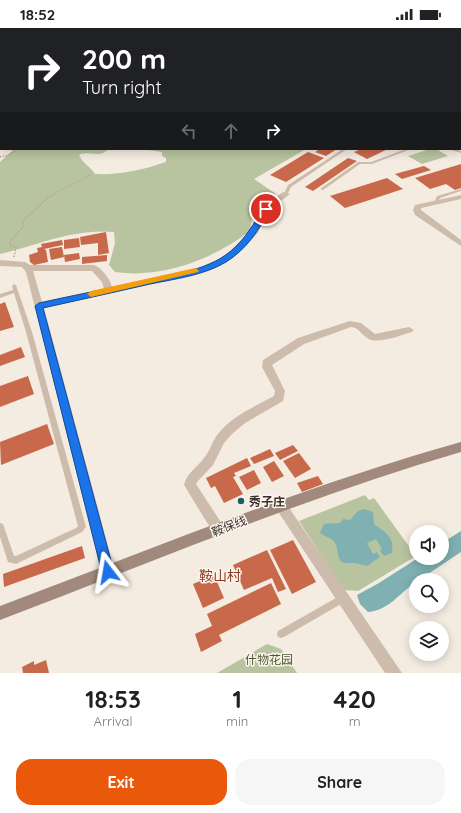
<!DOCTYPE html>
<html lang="en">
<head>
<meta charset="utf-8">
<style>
	body { margin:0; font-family:Quicksand,"Noto Sans SC",sans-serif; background:#f6f6f6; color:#202124; height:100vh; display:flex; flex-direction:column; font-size:15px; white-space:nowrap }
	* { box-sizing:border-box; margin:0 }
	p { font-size:13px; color:#757577 }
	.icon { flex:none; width:22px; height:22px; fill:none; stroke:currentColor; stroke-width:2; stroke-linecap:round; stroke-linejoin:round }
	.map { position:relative; height:645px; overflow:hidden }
	.drawer { display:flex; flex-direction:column; background:#fff; flex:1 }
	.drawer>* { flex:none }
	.top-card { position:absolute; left:0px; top:0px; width:461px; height:122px; box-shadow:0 2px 10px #0003; background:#202124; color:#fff; overflow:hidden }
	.tools { position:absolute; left:409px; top:497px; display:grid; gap:8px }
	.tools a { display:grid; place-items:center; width:40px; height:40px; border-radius:50%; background:#fff; box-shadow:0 2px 10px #0003; font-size:20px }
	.pin { position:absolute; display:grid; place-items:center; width:34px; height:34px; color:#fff; margin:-17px; border:2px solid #fff; border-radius:50%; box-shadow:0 1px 4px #0007 }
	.me { position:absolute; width:44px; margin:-22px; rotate:346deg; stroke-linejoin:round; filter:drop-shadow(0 0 3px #0008) }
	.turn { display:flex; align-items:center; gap:14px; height:84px; padding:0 16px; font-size:18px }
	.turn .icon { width:52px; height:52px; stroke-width:2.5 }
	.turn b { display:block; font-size:28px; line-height:34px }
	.lanes { display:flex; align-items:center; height:38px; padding:0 16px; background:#0003; justify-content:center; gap:20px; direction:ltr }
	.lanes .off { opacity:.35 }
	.eta { display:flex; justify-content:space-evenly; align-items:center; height:68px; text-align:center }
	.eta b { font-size:24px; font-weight:700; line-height:28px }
	.action { display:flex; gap:8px; margin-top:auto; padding:8px 16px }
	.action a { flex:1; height:46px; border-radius:16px; background:#ea580c; color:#fff; font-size:16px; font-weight:700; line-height:46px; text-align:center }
	.action a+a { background:#f6f6f6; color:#202124 }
	.status { display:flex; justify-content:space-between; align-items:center; height:28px; padding:0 20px; background:#fff; direction:ltr }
	.status svg { height:11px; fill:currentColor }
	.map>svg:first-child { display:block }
</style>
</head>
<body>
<div class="status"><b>18:52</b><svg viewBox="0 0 49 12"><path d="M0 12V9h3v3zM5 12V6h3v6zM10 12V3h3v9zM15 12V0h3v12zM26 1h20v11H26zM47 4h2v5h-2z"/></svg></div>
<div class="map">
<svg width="461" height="645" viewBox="0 0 461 645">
	<rect width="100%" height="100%" fill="#f4ebe1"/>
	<g fill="#b8c4a0">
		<polygon points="142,0 461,0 461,110 460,1 139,1"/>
		<path d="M14,121H108C100,131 88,122 79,127C83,136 90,138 95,146C120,147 143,142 166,134V130L162,128V124L141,121H306L254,151L276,166L252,189L250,203C220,226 181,243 143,245C134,246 124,245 115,244L109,237L115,215L114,204C74,200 38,217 0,226V134Z"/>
		<polygon points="430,121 436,121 448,128 422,136 408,128"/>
		<polygon points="365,467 369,472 374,470 416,528 358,563 344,562 299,493"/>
		<polygon points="267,616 281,621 297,645 217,645"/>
	</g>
	<g fill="#7fb0b2">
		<path d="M364,481L373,484L374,496C385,504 395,509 392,525L384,528L380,523L382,521L376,511L367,515L373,526L377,524L380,529L367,538L355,535H344C336,531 339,524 336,517C333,509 326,510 320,505L324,496L340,495L343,491L350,492L358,483Z"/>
		<path d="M461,503V524L419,552H416V554C399,565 390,582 368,584L360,576L357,567L379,555L418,530H442V515Z"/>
	</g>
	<g fill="#c8694b">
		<polygon points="320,121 337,121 326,128 315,124"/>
		<polygon points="361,121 388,121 367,131 354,124"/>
		<polygon points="308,124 324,130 286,154 270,147"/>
		<polygon points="348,130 357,133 313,163 305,159"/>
		<polygon points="461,136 461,160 455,162 446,156 430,161 415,150"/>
		<polygon points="424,138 431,142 402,151 395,146"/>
		<polygon points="387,150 403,161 345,180 330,168"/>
		<polygon points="106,204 109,225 98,227 98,215 81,217 80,209"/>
		<polygon points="79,210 80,219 64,221 64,212"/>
		<polygon points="62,212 63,217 44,221 46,222 48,234 34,237 30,234 29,227 38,224 37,220 42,219 41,216"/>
		<polygon points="62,219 64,229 51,232 49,221"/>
		<polygon points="79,225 80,231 65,234 64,227"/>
		<polygon points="107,227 107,233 82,236 82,229"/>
		<polygon points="5,274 14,299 0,303 0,276"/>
		<polygon points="21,319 25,329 0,338 0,327"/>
		<polygon points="28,348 34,366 0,379 0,358"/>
		<polygon points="47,396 54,416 1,437 0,414"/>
		<polygon points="293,417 298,423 280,432 275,425"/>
		<polygon points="270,421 274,428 254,436 250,430"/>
		<polygon points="299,425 311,441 295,450 283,433"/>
		<polygon points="247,430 251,438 234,445 236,448 233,449 243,466 224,475 215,458 211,460 206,450"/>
		<polygon points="274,433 284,448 272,454 263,439"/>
		<polygon points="254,442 261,455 247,462 239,449"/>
		<polygon points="318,448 323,456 302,464 297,455"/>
		<polygon points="293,512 316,554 292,566 270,522"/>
		<polygon points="82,518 85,530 4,559 3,546"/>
		<polygon points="267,522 286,561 278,564 272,550 244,562 233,537"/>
		<polygon points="214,547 224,570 203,580 193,556"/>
		<polygon points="271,555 281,576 219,607 222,613 201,624 195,606 212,598 207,586"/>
		<polygon points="46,632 49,645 23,645 22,639 34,633 34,637"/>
	</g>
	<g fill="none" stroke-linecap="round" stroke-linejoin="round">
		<polyline stroke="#b9a596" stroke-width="1" stroke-dasharray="1 1" stroke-linecap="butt" points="403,0 405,1"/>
		<g stroke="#b9a596" stroke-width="1.5" stroke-dasharray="1.5 1.5" stroke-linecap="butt">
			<polyline points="0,129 9,127 19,121"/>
			<path d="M14,229L16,219L10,217V213L23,199L24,191C33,185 39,176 48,170C61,161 76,155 90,147"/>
		</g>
		<g fill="#cdbbac" fill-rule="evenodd">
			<polygon points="343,121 347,121 291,159 287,167 285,167 284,166 288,157"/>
			<polygon points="406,121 411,121 372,136 360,136 323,162 320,161 358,134 371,134"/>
			<polygon points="448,121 454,121 461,123 461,125"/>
			<polygon points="461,161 461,163 440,170 437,176 435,176 434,175 437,168"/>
			<polygon points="14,256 16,257 18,263 32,304 86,499 82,504 16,536 8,534 7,531 0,509 0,495 3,496 14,528 16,528 76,500 78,498 26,304 14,265 0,270 0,266 13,262 12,258"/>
			<polygon points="343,566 346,567 347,570 346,573 284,609 281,610 278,609 277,606 278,603"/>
		</g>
		<g fill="#cdbbac" fill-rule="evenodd">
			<rect x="460" y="110" width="1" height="4"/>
			<path d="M283,164L290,166L269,182L257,206L237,226L225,235L206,243L171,252L44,280L115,544L113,549L108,551L103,549L26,244L22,239L0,238V232L25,234L30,237H94C102,240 110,251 112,259L200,239L219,231L231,222L251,203L263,179ZM33,243H92L102,254L104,261L42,274Z"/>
			<polygon points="461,167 461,171 421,180 421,182 461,212 461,218 415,187 413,182 415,177"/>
			<path d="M350,293L361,295L375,306L409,299L414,302L412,304C402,307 378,316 369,311C362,308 359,299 351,299L304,316L272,337L285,363L283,373L245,395L232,406L224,415L213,437L197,454L196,456L226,502L224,506L219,508L214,506L184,457C187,444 197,440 204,430C210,423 212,413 218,406C232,388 254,379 274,368L275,363L262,339L263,332L298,310Z"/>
			<polygon points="281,472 285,474 402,645 385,645 277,482 275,478 277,474"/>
		</g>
		<path fill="#a18a7d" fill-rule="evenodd" d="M461,414V424C304,470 152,534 0,592V578C152,521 304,458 461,414Z"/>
	</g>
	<path fill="#1a73e8" stroke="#114b97" d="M264,179L270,181C259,202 247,221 226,234C205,247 175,251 150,256C115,264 79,272 43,280L114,544L112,549L108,550L103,549L35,278L39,275C70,268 102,262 134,255C166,248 206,244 231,223C246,210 254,195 264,179Z"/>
	<polygon fill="#f59e0b" points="196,240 199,243 198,244 91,269 87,266 91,263"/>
	<circle fill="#1f5a5e" stroke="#fbf5ee" stroke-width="1.5" cx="241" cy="473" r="4"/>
	<g text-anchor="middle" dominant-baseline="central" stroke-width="3" stroke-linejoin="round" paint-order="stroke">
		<g font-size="12" font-weight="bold" fill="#3b302b" stroke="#fbf5ee" text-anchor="start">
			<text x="249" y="473">秀子庄</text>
		</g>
		<g font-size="12" fill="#3b302b" stroke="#fbf5ee">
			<text transform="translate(229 498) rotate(-21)">鞍保线</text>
		</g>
		<g font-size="12" fill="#4a5a2e" stroke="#fbf5ee">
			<text x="269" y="631">什物花园</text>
		</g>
		<g font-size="14" fill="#8c3b22" stroke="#fbf5ee">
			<text x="220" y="548">鞍山村</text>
		</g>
	</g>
</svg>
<div class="tools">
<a><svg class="icon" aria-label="sound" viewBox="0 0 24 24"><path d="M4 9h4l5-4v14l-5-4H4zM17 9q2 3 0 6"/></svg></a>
<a><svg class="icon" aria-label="search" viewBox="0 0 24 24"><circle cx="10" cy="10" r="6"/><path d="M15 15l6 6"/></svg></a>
<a><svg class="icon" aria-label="layers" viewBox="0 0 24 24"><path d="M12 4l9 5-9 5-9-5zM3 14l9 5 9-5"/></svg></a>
</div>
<div class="pin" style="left:266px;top:181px;background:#d93025"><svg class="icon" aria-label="arrive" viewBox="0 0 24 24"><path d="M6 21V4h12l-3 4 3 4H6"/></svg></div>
<svg class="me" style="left:108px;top:544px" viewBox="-20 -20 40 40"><path d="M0-17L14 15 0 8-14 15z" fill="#1a73e8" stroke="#fff" stroke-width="4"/></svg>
<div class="top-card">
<div class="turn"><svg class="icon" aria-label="right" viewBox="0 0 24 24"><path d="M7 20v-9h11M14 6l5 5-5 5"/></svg><div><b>200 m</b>Turn right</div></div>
<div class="lanes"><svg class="icon off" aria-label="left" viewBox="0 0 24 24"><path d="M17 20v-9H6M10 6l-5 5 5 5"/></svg><svg class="icon off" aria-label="ahead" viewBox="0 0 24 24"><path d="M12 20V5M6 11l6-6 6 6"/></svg><svg class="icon" aria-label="right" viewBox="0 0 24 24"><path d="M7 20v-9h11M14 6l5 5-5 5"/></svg></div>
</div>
</div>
<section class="drawer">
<div class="eta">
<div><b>18:53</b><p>Arrival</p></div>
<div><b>1</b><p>min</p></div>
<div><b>420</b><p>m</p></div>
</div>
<div class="action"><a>Exit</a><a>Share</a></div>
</section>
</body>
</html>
